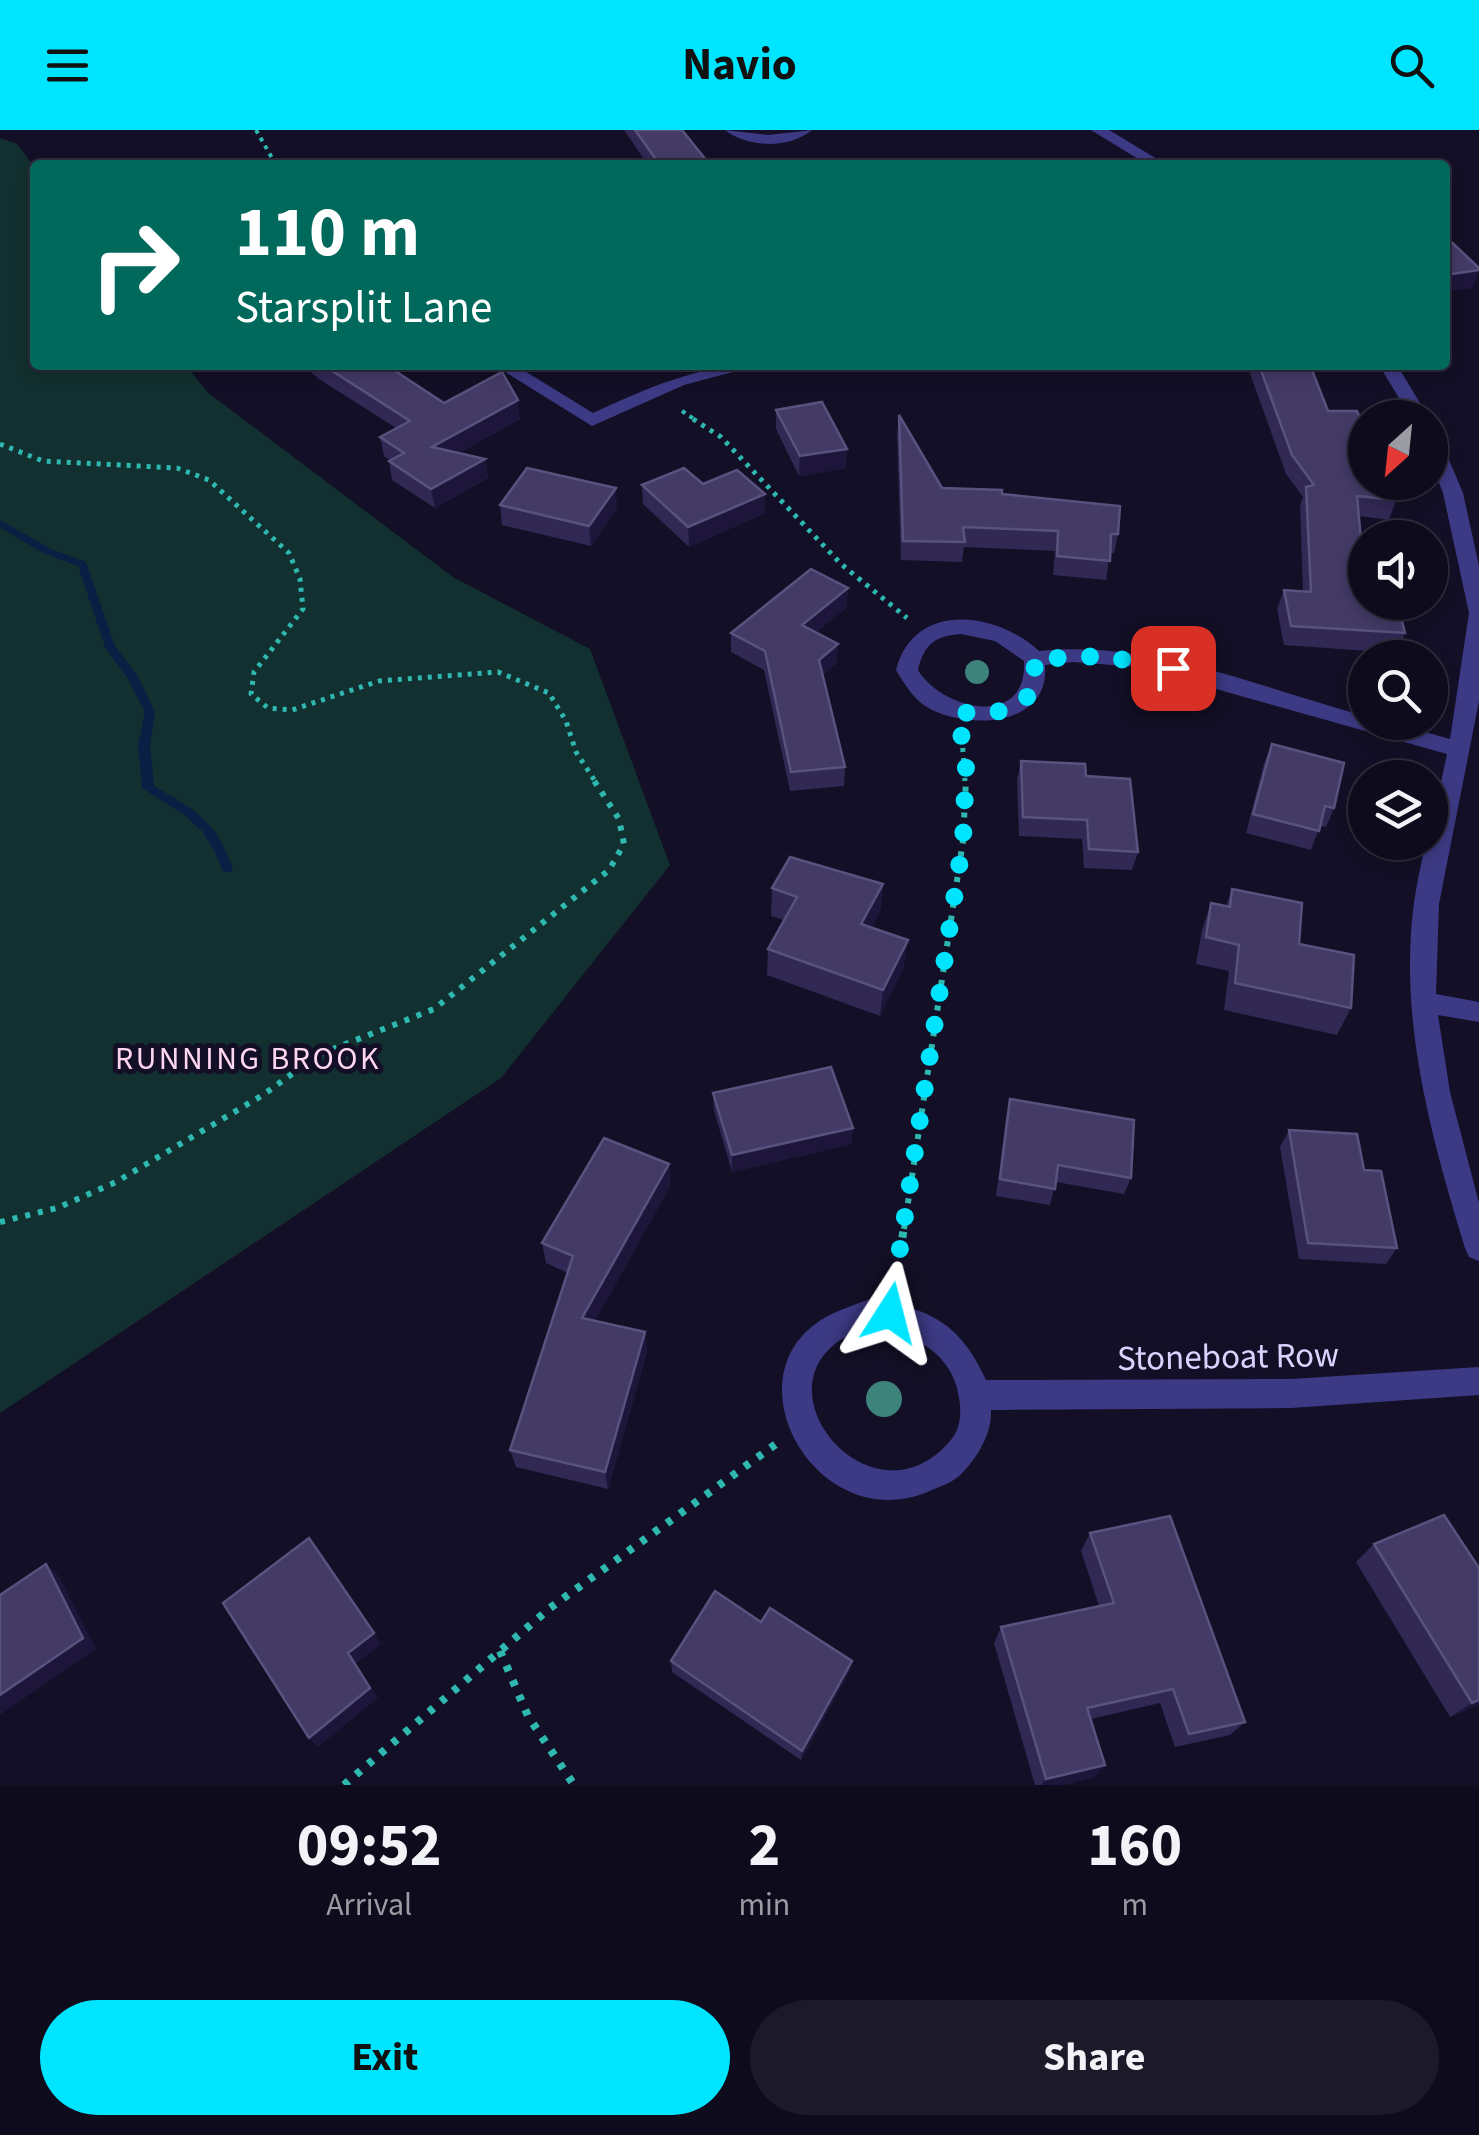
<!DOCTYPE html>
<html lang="en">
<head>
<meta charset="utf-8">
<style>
	body { margin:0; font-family:"Source Sans 3",sans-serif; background:#1c1929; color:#f1f3f6; height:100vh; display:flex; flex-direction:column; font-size:38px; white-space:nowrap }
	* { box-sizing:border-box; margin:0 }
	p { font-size:32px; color:#9b9ba3 }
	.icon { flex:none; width:55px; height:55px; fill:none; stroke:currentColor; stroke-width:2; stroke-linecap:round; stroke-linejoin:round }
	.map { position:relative; height:1655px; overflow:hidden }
	.drawer { display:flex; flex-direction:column; background:#0e0b1c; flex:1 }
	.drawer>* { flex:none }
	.banner { position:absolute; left:30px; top:30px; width:1420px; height:210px; border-radius:10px; box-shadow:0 5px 15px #0003,0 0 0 2px #2e2b3b; background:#00695c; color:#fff; overflow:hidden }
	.needle { width:65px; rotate:207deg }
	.tools { position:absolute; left:1348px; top:270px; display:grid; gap:20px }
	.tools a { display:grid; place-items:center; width:100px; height:100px; border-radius:50%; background:#0e0b1c; box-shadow:0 5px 15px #0003,0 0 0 2px #2e2b3b; font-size:50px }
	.pin { position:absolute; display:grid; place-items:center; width:85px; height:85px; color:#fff; margin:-42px; border-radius:20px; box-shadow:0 5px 15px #0006 }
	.me { position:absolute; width:110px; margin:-55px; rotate:9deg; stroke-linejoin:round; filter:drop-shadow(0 0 8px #0008) }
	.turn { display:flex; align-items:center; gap:35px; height:210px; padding:0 40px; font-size:45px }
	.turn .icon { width:130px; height:130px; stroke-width:2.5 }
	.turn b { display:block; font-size:70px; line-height:85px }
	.eta { display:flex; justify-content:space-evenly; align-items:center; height:170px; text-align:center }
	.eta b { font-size:60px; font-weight:700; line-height:70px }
	.action { display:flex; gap:20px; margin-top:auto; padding:20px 40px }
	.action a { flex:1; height:115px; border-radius:60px; background:#00e5ff; color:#111; font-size:40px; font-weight:700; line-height:115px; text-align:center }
	.action a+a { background:#1c1929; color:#f1f3f6 }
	header { display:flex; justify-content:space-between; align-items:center; height:130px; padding:0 40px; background:#00e5ff; color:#111; font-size:45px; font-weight:700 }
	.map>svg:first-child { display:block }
</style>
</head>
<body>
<header><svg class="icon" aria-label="menu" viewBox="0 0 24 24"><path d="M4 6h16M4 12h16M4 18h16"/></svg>Navio<svg class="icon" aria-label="search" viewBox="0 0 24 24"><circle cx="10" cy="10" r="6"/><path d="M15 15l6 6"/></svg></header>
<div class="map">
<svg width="1479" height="1655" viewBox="0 0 1479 1655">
	<rect width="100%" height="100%" fill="#130f26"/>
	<polygon fill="#12302f" points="0,8 17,14 35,38 35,235 186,235 207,262 453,447 590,519 670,735 501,948 0,1283"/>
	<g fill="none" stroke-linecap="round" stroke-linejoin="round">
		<path fill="#0a1f44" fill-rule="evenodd" d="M0,390L51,419L86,432L115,516L138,547L155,582L150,615L154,656C196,681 216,690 233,739L231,742H223L215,722L202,701L183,684L142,658L138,615L145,582L129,551L105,517L78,436L43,423L0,397Z"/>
		<g stroke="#2fb8b0" stroke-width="4" stroke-dasharray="4 5" stroke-linecap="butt">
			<polyline points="256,0 276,35"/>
			<polyline points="682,281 697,291"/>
		</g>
		<g stroke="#2fb8b0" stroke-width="5" stroke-dasharray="4 6" stroke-linecap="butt">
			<polyline points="693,289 721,307 841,434 907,488"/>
			<polyline points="0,314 43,331 177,338 209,350 289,423 300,449 303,479 254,542 251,564 268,578 292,580 379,551 498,542 549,563 566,591 576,622 595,651"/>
			<polyline points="962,608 965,651"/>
		</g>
		<g stroke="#2fb8b0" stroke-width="6" stroke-dasharray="5 8" stroke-linecap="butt">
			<polyline points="0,1092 57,1078 116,1052 263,965 318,925 434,879 609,740 624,714 619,689 593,649"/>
			<polyline points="904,1099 963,711 966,649"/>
		</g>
		<g stroke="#2fb8b0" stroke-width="8" stroke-dasharray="6 10" stroke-linecap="butt">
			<polyline points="895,1155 904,1097"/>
			<polyline points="500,1521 528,1586 574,1655"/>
			<polyline points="344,1655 550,1478 776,1314"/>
		</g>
		<g fill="#3d3a85" fill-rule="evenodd">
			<path d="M725,0L768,5L812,0C789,19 748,18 725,0Z"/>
			<polygon points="1091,0 1109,0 1167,35 1148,35"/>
			<path d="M494,235H515L593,283C648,258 697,235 759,235L684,255L592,296Z"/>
			<polygon points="1379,235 1397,235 1429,288 1411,288"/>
			<path d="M1430,300L1439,306L1463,363L1479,436V571L1439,774L1436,864L1479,872V892L1438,885L1450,962L1479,1073V1131L1469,1127L1465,1118C1434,1016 1404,910 1411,803C1415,741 1435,684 1447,624L1138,537L1074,532L1045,535C1050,595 974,600 932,580C914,571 906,556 896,540C914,471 995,481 1039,521C1149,510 1260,557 1365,586V592H1389L1450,609L1469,483L1443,363L1430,329ZM961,504L995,511L1024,531C1028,599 943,581 918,540C924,514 935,506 961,504Z"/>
			<path d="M870,1169C931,1179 960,1193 986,1250L1291,1249L1479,1237V1265L1291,1278L991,1280C992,1302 979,1325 964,1341C956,1351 944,1355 932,1360C821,1411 726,1251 821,1190C835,1181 854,1175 870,1169ZM871,1197C916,1204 956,1224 960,1275C961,1288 959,1301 950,1311C874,1400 756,1263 842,1209C851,1204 862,1201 871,1197Z"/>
		</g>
	</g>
	<g fill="#3d827b">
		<circle cx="977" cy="542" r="12"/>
		<circle cx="884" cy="1269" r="18"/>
	</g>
	<g fill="#312854">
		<polygon points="624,0 682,0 710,35 648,35"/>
		<polygon points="302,235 386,235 444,273 520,289 459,323 485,329 488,348 435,378 392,350 389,331 390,330 384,326 380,307 396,298 319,249"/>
		<polygon points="1247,235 1310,235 1328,281 1396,370 1389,390 1359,386 1365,472 1405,503 1397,523 1284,515 1277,479 1284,460 1303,461 1300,376 1303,367 1286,344"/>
		<polygon points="776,280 846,338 799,346 776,299"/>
		<polygon points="899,285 942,358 1002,364 1118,404 1114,423 1110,423 1106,450 1053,445 1055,421 964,417 962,432 901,430 897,304"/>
		<polygon points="703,354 765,383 689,417 643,374 642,355"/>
		<polygon points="500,375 617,378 591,416 502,395"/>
		<polygon points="848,458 846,478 816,502 837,533 823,545 845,637 844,656 790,661 764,540 731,522 731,503"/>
		<polygon points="1272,614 1334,678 1326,697 1320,696 1311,720 1246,703 1264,633"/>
		<polygon points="1021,631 1086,646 1138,722 1132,740 1084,738 1082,709 1019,706 1017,650"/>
		<polygon points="883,754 880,781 871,798 904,837 880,886 767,845 768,819 784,790 771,786 772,758"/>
		<polygon points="1232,759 1299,814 1351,878 1337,905 1224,880 1229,841 1196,834 1202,800 1211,773 1226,776"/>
		<polygon points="713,963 853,998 851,1014 732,1042 714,980"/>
		<polygon points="1010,969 1131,1048 1124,1064 1056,1052 1050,1075 996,1066 1006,987"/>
		<polygon points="1289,1000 1364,1040 1397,1118 1386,1134 1299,1129 1280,1017"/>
		<polygon points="669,1034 670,1056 595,1191 645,1202 647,1221 608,1359 516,1337 510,1320 568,1143 546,1133 542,1113"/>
		<polygon points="1090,1403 1245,1592 1230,1605 1175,1617 1160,1573 1091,1589 1105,1635 1094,1647 1063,1655 1035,1655 994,1513 1001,1497 1099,1476 1081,1421"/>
		<polygon points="1374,1414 1479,1574 1450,1587 1356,1432"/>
		<polygon points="761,1492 850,1541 801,1630 672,1542 671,1531"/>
	</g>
	<g fill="#1d163a">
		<polygon points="1479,140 1473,158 1445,162 1445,145"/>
		<polygon points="518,270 520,289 435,336 432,317"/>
		<polygon points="847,319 846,338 799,346 800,326"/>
		<polygon points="485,329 488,348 435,378 431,359"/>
		<polygon points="616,358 617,378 591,416 589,396"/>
		<polygon points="765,364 765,383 689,417 688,397"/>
		<polygon points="848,458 846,478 801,515 802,495"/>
		<polygon points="838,514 837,533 818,549 819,530"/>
		<polygon points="883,754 880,781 859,821 861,794"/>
		<polygon points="908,810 904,837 880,886 883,860"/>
		<polygon points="853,998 851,1014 732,1042 732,1025"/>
		<polygon points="669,1034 670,1056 586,1208 582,1188"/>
		<polygon points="645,1202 647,1221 608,1359 605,1342"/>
		<polygon points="46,1434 59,1446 96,1519 0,1585 0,1565"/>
		<polygon points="374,1503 381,1514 355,1534 378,1568 318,1617 309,1608 348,1523"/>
		<polygon points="852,1531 850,1541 801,1630 802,1621"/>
		<polygon points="1479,1570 1479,1574 1450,1587 1472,1573"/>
		<polygon points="1105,1635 1094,1647 1063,1655 1041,1655 1046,1649"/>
	</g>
	<g fill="#433a66" stroke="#5a527e" stroke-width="2.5">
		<polygon points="635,0 682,0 710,35 660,35"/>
		<polygon points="1445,106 1479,138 1479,140 1445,145"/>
		<polygon points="323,235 386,235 444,273 502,242 518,270 432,317 485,329 431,359 389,331 404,323 380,307 410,291"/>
		<polygon points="1259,235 1310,235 1328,281 1357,281 1365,300 1365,352 1388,352 1396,370 1357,366 1365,454 1365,472 1397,472 1405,503 1291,496 1284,460 1311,462 1306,357 1314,355 1292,325"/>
		<polygon points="822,272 847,319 800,326 776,280"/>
		<polygon points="899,285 942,358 1002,360 1002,364 1120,376 1118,404 1111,404 1110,431 1057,426 1058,401 963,397 965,412 903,411"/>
		<polygon points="527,338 616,358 589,396 500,375"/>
		<polygon points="684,338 703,354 737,340 765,364 688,397 642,355"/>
		<polygon points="811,439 848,458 802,495 838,514 819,530 845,637 791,642 765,521 731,503"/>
		<polygon points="1272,614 1344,633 1334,678 1325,676 1319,701 1253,684"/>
		<polygon points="1021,631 1085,634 1086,646 1130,649 1138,722 1089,719 1087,690 1023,687"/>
		<polygon points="790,727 883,754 861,794 908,810 883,860 768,819 797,767 772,758"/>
		<polygon points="1232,759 1302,773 1299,814 1354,825 1351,878 1235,853 1239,815 1206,807 1211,773 1230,777"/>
		<polygon points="831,937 853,998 732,1025 713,963"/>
		<polygon points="1010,969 1134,990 1131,1048 1058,1035 1055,1059 1000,1049"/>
		<polygon points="1289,1000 1357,1004 1364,1040 1381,1041 1397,1118 1308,1113"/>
		<polygon points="604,1008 669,1034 582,1188 645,1202 605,1342 510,1320 573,1126 542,1113"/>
		<polygon points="1444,1385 1479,1438 1479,1570 1472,1573 1374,1414"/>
		<polygon points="1170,1386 1245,1592 1189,1604 1173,1559 1087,1578 1105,1635 1046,1649 1001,1497 1114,1473 1090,1403"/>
		<polygon points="309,1408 374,1503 348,1523 370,1558 309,1608 223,1473"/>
		<polygon points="46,1434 83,1508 0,1565 0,1465"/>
		<polygon points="715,1461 761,1492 770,1478 852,1531 802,1621 671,1531"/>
	</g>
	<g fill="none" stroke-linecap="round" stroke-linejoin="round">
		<path stroke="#00e5ff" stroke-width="18" stroke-dasharray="0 32.4" d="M890,1183L963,711L966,637L958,582C989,585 1018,584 1036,556L1034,529L1102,526L1173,538"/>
	</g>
	<g text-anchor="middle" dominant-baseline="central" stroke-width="10" stroke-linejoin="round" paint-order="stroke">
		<g font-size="32" letter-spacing="2.5" fill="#ffd6f0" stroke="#130f26">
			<text x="248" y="929">RUNNING BROOK</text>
		</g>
		<g font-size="35" fill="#d9d4ff" stroke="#130f26">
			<text transform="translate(1228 1227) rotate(-1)">Stoneboat Row</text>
		</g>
	</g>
</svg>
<div class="tools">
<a><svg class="needle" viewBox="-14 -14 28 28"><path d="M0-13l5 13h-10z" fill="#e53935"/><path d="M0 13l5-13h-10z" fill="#9b9ba3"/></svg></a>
<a><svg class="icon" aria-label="sound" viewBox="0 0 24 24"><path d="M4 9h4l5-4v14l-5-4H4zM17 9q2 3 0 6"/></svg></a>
<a><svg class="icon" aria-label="search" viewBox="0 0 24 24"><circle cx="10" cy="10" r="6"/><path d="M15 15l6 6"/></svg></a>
<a><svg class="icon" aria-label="layers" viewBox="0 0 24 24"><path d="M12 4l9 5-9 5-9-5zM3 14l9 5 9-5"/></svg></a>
</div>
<div class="pin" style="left:1173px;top:538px;background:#d93025"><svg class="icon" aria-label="arrive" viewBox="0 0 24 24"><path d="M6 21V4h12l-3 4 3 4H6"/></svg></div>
<svg class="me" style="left:890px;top:1183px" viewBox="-20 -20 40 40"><path d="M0-17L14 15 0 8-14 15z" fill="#00e5ff" stroke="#fff" stroke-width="4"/></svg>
<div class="banner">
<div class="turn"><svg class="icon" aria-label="right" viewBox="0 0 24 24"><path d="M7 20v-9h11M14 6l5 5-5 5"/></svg><div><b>110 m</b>Starsplit Lane</div></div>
</div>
</div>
<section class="drawer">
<div class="eta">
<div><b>09:52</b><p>Arrival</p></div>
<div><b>2</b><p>min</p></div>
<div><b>160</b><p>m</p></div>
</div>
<div class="action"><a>Exit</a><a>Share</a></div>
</section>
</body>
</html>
